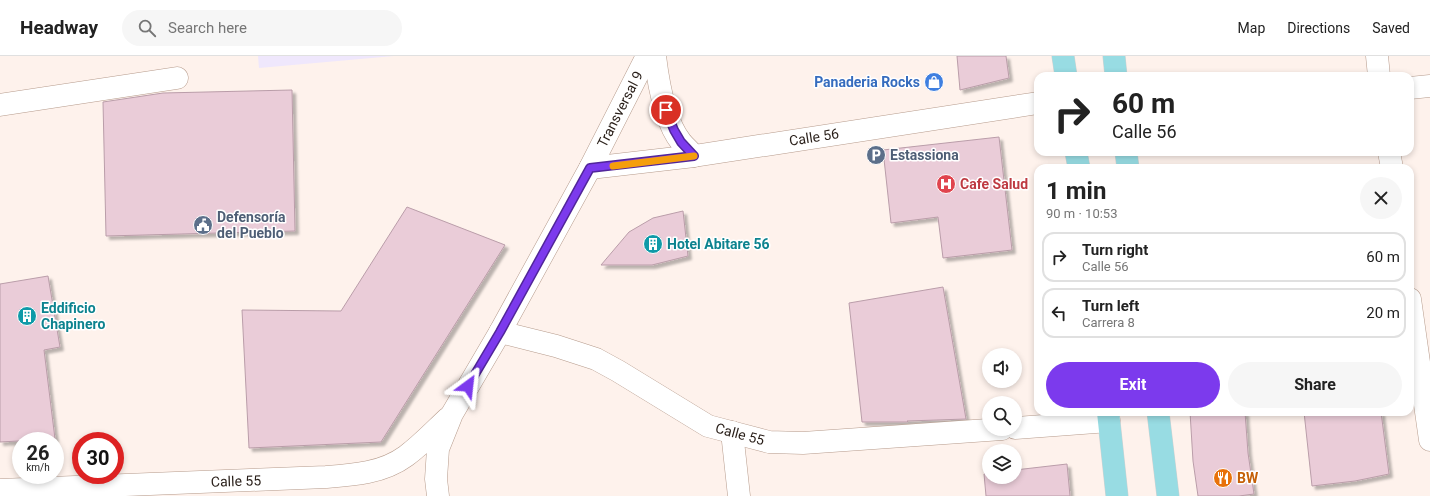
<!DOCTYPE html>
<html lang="en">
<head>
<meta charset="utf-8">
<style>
	body { margin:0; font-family:Roboto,sans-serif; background:#f6f6f6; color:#222; height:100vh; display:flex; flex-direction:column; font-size:15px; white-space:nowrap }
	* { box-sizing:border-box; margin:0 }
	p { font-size:13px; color:#767676 }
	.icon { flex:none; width:22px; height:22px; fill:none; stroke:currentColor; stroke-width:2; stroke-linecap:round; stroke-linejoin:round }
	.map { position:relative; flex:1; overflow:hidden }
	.panel { position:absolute; left:1034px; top:108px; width:380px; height:252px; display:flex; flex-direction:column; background:#fff; border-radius:12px; box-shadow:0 2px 6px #0003 }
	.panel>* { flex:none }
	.guide { position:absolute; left:1034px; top:16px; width:380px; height:84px; border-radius:12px; box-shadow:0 2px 6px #0003; background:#fff; color:#222; overflow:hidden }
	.fabs { position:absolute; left:982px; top:292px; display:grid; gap:8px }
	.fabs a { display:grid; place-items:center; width:40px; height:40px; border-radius:50%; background:#fff; box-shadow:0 2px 6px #0003; font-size:20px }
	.speed { position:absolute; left:12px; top:376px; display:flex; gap:8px; font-size:20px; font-weight:700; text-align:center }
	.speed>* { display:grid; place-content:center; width:52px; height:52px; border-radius:50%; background:#fff; box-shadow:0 2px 6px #0003; line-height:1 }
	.speed small { font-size:10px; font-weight:400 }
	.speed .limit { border:6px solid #d22; background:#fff; color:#111 }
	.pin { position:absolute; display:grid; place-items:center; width:34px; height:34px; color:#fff; margin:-17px; border:2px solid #fff; border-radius:50%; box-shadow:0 1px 4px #0007 }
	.me { position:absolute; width:44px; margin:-22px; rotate:30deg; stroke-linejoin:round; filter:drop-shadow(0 0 3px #0008) }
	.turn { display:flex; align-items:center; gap:14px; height:84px; padding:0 12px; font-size:18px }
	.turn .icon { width:52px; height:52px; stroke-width:2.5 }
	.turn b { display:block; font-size:28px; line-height:34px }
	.round { display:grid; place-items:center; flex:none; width:42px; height:42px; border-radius:21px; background:#f6f6f6 }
	.head { display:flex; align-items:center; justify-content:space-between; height:68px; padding:0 12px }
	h1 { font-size:24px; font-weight:700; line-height:30px }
	.cta { display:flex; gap:8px; margin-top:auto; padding:8px 12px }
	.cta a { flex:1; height:46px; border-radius:24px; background:#7c3aed; color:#fff; font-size:16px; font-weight:700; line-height:46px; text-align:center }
	.cta a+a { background:#f6f6f6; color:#222 }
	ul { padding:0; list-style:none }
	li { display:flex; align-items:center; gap:12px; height:50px; margin:0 8px 6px; padding:0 4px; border:2px solid #e0e0e0; border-radius:12px }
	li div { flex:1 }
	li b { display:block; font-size:15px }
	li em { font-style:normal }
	header { display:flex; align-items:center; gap:24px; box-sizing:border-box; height:56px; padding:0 20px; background:#fff; border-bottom:1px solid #e0e0e0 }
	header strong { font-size:19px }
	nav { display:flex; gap:22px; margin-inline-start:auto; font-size:14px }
	.search { width:280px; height:36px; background:#f6f6f6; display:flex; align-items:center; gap:10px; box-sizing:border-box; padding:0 14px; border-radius:22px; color:#767676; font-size:15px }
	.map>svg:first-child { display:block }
</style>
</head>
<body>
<header>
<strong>Headway</strong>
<div class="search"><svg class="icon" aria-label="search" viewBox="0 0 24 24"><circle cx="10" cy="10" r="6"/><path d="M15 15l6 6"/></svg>Search here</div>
<nav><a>Map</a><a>Directions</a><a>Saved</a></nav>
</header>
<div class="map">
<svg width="1430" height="440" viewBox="0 0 1430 440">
	<defs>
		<filter id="shadow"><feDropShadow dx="3.5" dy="3.5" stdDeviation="1" flood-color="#0004"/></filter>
	</defs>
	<rect width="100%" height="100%" fill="#fef2ec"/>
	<polygon fill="#efe7fc" points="258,0 394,0 259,12"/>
	<g fill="#eaccd8" stroke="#ba9da9" filter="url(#shadow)">
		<polygon points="957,0 1006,0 1009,22 960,34"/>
		<polygon points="292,34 295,175 106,180 103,46 163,37"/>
		<polygon points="999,81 1012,194 943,202 938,161 891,167 883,94"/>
		<polygon points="407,151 505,189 381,386 249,392 242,254 341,255"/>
		<polygon points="683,155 688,200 652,209 601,209 629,176 653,162"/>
		<polygon points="48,220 60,291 44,294 55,383 0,386 0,228"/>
		<polygon points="943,231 966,363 907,365 908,366 862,366 849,247"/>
		<polygon points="1190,356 1245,356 1248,397 1254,438 1239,440 1198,440 1193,405"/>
		<polygon points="1304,356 1381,356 1389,418 1355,425 1312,430"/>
		<polygon points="1067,408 1070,440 986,440 984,418 989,417 989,421 1015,421 1015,414"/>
	</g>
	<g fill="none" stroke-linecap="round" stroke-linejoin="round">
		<defs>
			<g id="minor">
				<path d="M655,0C658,25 665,66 681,86C685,91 690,95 694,100"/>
				<polyline points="1377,0 1379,20"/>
				<polyline points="1410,32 1430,30"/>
				<polyline points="0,49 177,22"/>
				<polyline points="1389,96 1392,112"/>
				<polyline points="590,112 694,100 1038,47"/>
				<polyline points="1410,243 1430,384"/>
				<polyline points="500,276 556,290 596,303 618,315 708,370 769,386 803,387 1002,373"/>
				<polyline points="1015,372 1109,365"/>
				<polyline points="732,376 739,440"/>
				<path d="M0,434L326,421C354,419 383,417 406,400C421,389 434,375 448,362"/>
				<polyline points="438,440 436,423 438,393 452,358 500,276 590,112 647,0"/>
			</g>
			<g id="major">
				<polyline points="1063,0 1066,20"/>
				<polyline points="1114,0 1116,20"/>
				<polyline points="1076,96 1079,112"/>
				<polyline points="1126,96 1128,112"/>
				<polyline points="1108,356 1117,440"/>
				<polyline points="1158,356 1168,440"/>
			</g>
		</defs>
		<use href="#minor" stroke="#b69b8c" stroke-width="23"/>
		<use href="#major" stroke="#d4d2d1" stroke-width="23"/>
		<use href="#minor" stroke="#fff" stroke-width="22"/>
		<use href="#major" stroke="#98dce3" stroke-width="22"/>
	</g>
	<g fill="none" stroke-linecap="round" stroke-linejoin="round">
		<defs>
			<polyline id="route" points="468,330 500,276 590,112 694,100 681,86 674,74 666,54"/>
		</defs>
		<use href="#route" stroke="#51269a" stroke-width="10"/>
		<use href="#route" stroke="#7c3aed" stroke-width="7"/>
		<polyline stroke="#f59e0b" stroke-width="7" points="613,110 694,100"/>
	</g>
	<defs>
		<symbol id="shop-disc" viewBox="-11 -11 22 22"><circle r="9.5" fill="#3f7fe0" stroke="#fff"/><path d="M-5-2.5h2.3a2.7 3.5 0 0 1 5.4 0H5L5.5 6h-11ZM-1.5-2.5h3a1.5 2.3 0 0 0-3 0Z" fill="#fff"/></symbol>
		<symbol id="parking-disc" viewBox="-11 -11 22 22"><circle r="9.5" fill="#5c6f8a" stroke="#fff"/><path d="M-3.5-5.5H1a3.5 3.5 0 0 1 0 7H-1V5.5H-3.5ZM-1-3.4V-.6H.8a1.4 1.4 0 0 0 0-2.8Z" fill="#fff"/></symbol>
		<symbol id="hospital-disc" viewBox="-11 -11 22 22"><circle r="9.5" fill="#e0444e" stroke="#fff"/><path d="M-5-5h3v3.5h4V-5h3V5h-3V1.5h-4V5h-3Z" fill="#fff"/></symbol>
		<symbol id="civic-disc" viewBox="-11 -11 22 22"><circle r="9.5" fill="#5c6f8a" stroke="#fff"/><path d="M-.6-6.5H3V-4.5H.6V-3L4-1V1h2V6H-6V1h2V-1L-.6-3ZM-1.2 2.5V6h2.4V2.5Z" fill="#fff"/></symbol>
		<symbol id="building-disc" viewBox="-11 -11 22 22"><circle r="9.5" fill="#0f9aa8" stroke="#fff"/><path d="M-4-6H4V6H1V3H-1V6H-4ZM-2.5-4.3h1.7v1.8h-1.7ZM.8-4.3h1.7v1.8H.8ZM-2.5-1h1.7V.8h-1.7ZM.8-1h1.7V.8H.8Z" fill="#fff"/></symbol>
		<symbol id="restaurant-disc" viewBox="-11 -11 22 22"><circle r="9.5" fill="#e8710a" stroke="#fff"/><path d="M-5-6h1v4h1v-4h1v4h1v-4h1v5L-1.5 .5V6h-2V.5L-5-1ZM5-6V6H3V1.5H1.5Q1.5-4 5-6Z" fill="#fff"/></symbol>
	</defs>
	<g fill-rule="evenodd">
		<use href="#shop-disc" x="923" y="15" width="22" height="22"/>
		<use href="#parking-disc" x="865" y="88" width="22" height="22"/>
		<use href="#hospital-disc" x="935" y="117" width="22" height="22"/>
		<use href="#civic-disc" x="192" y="158" width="22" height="22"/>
		<use href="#building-disc" x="642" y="177" width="22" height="22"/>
		<use href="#building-disc" x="16" y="249" width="22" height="22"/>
		<use href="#restaurant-disc" x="1212" y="411" width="22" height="22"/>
	</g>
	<g text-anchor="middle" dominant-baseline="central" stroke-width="3" stroke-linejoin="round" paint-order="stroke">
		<g font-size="14" font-weight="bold" fill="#366cbe" stroke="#fff" text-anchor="end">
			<text x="920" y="26">Panaderia Rocks</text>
		</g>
		<g font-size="14" fill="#281e18" stroke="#fff">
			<text transform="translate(620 53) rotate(-63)">Transversal 9</text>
			<text transform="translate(814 81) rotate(-9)">Calle 56</text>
			<text transform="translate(740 378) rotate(15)">Calle 55</text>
			<text transform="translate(236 425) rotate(-2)">Calle 55</text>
		</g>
		<g font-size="14" font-weight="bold" fill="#4e5e75" stroke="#fff" text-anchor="start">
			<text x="890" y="99">Estassiona</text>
			<text x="217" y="161">Defensoría<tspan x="217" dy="16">del Pueblo</tspan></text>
		</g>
		<g font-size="14" font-weight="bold" fill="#be3a42" stroke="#fff" text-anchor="start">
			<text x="960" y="128">Cafe Salud</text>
		</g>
		<g font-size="14" font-weight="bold" fill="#0d838f" stroke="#fff" text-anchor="start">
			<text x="667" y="188">Hotel Abitare 56</text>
			<text x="41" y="252">Eddificio<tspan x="41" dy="16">Chapinero</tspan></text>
		</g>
		<g font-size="14" font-weight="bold" fill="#c56008" stroke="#fff" text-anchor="start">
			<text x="1237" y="422">BW</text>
		</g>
	</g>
</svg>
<div class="fabs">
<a><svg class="icon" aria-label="sound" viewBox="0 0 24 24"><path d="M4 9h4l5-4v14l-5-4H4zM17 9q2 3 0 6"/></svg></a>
<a><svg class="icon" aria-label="search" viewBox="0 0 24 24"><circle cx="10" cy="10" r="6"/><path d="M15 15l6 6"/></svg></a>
<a><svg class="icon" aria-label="layers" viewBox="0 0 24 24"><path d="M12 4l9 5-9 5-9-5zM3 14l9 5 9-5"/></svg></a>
</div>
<div class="speed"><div>26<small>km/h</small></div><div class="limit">30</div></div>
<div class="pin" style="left:666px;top:54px;background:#d93025"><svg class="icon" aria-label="arrive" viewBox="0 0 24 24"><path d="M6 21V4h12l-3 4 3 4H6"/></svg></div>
<svg class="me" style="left:468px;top:330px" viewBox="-20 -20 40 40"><path d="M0-17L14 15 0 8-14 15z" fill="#7c3aed" stroke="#fff" stroke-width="4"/></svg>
<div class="guide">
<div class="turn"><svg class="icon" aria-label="right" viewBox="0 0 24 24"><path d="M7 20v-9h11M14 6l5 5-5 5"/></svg><div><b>60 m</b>Calle 56</div></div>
</div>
<section class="panel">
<div class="head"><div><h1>1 min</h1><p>90 m · 10:53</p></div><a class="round"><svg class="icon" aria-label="close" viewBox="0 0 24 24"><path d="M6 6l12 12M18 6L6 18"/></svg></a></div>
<ul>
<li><svg class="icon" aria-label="right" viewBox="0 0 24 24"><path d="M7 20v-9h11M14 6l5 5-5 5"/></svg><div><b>Turn right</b><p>Calle 56</p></div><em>60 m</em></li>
<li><svg class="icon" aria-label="left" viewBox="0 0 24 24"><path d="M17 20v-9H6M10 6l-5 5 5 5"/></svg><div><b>Turn left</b><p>Carrera 8</p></div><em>20 m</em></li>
</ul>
<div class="cta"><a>Exit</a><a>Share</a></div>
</section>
</div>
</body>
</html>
